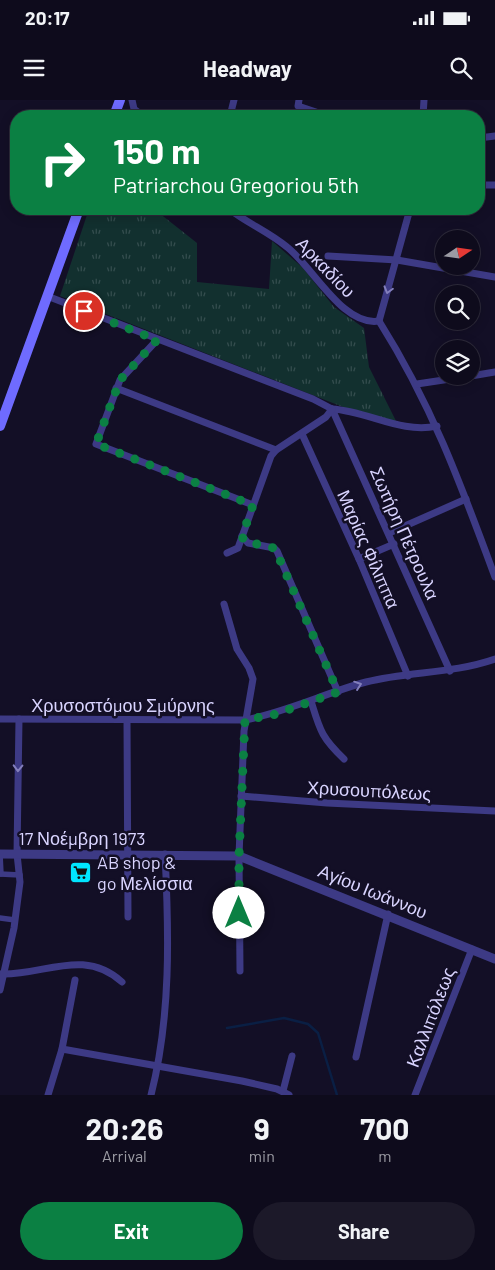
<!DOCTYPE html>
<html lang="en">
<head>
<meta charset="utf-8">
<style>
	body { margin:0; font-family:Barlow,sans-serif; background:#1c1929; color:#f1f3f6; height:100vh; display:flex; flex-direction:column; font-size:19px; white-space:nowrap }
	* { box-sizing:border-box; margin:0 }
	p { font-size:16px; color:#9b9ba3 }
	.icon { flex:none; width:28px; height:28px; fill:none; stroke:currentColor; stroke-width:2; stroke-linecap:round; stroke-linejoin:round }
	.map { position:relative; height:995px; overflow:hidden }
	.sheet { display:flex; flex-direction:column; background:#0e0b1c; flex:1 }
	.sheet>* { flex:none }
	.guide { position:absolute; left:10px; top:10px; width:475px; height:105px; border-radius:20px; box-shadow:0 2px 12px #0003,0 0 0 1px #2e2b3b; background:#0b8043; color:#fff; overflow:hidden }
	.needle { width:32px; rotate:77deg }
	.fabs { position:absolute; left:435px; top:130px; display:grid; gap:10px }
	.fabs a { display:grid; place-items:center; width:45px; height:45px; border-radius:50%; background:#0e0b1c; box-shadow:0 2px 12px #0003,0 0 0 1px #2e2b3b; font-size:25px }
	.pin { position:absolute; display:grid; place-items:center; width:42px; height:42px; color:#fff; margin:-21px; border:2px solid #fff; border-radius:50%; box-shadow:0 1px 5px #0007 }
	.me { position:absolute; width:55px; margin:-28px; rotate:0deg; stroke-linejoin:round; filter:drop-shadow(0 0 4px #0008) }
	.turn { display:flex; align-items:center; gap:18px; height:105px; padding:0 20px; font-size:22px }
	.turn .icon { width:65px; height:65px; stroke-width:2.5 }
	.turn b { display:block; font-size:35px; line-height:42px }
	.eta { display:flex; justify-content:space-evenly; align-items:center; height:85px; text-align:center }
	.eta b { font-size:30px; font-weight:700; line-height:35px }
	.primary-button { display:flex; gap:10px; margin-top:auto; padding:10px 20px }
	.primary-button a { flex:1; height:58px; border-radius:30px; background:#0b8043; color:#fff; font-size:20px; font-weight:700; line-height:58px; text-align:center }
	.primary-button a+a { background:#1c1929; color:#f1f3f6 }
	.status { display:flex; justify-content:space-between; align-items:center; height:35px; padding:0 25px; background:#0e0b1c; direction:ltr }
	.status svg { height:14px; fill:currentColor }
	header { display:flex; justify-content:space-between; align-items:center; height:65px; padding:0 20px; background:#0e0b1c; font-size:22px; font-weight:700 }
	.map>svg:first-child { display:block }
</style>
</head>
<body>
<div class="status"><b>20:17</b><svg viewBox="0 0 49 12"><path d="M0 12V9h3v3zM5 12V6h3v6zM10 12V3h3v9zM15 12V0h3v12zM26 1h20v11H26zM47 4h2v5h-2z"/></svg></div>
<header><svg class="icon" aria-label="menu" viewBox="0 0 24 24"><path d="M4 6h16M4 12h16M4 18h16"/></svg>Headway<svg class="icon" aria-label="search" viewBox="0 0 24 24"><circle cx="10" cy="10" r="6"/><path d="M15 15l6 6"/></svg></header>
<div class="map">
<svg width="495" height="995" viewBox="0 0 495 995">
	<defs>
		<pattern id="grass-tufts" width="24" height="20" patternUnits="userSpaceOnUse" patternTransform="scale(1.25)"><rect width="24" height="20" fill="#12302f"/><path d="M3 7l-1-3M5 7V3M7 7l1-3M15 17l-1-3M17 17v-4M19 17l1-3" fill="none" stroke="#344d4e"/></pattern>
	</defs>
	<rect width="100%" height="100%" fill="#130f26"/>
	<polygon fill="url(#grass-tufts)" points="89,109 154,109 197,143 197,182 269,189 272,141 303,168 334,207 364,228 369,267 397,323 343,307 60,196"/>
	<g fill="none" stroke-linecap="round" stroke-linejoin="round">
		<polyline stroke="#0a1f44" stroke-width="2.5" points="227,928 284,918 308,924 318,933 337,995"/>
		<g stroke="#3d3a85" stroke-width="5.5">
			<polyline points="0,754 1,774"/>
			<polyline points="0,774 20,775"/>
			<polyline points="0,818 15,820"/>
		</g>
		<g stroke="#3d3a85" stroke-width="7">
			<polyline points="132,0 134,9 143,16"/>
			<polyline points="299,0 298,6 328,16"/>
			<polyline points="230,16 234,0"/>
			<polyline points="423,16 424,0"/>
			<polyline points="479,38 495,36"/>
			<polyline points="479,85 495,85"/>
			<path d="M229,109C247,123 269,132 287,147C313,167 343,227 379,221"/>
			<polyline points="328,156 397,160 495,177"/>
			<polyline points="47,196 313,299 332,309 450,571"/>
			<path d="M379,221C432,305 461,385 495,477"/>
			<polyline points="379,221 410,109"/>
			<polyline points="157,240 120,280 96,344 253,405"/>
			<polyline points="471,276 495,272"/>
			<polyline points="417,284 470,276"/>
			<polyline points="116,288 276,350"/>
			<path d="M332,309C368,311 401,334 437,326"/>
			<polyline points="302,334 359,459 408,576"/>
			<polyline points="389,433 466,399"/>
			<polyline points="242,436 248,443 274,448 277,451 338,592"/>
			<polyline points="227,453 238,448 271,356 276,350 326,317 332,309"/>
			<polyline points="359,459 394,444"/>
			<polyline points="224,504 237,549 249,568 253,579 244,631 239,756 240,871"/>
			<path d="M311,601C320,630 321,637 344,659"/>
			<path d="M0,619L245,620C287,612 325,593 366,582C409,571 452,574 495,559"/>
			<polyline points="127,620 128,817"/>
			<polyline points="241,696 327,703 495,711"/>
			<path d="M0,874C44,876 83,847 122,882"/>
			<polyline points="0,890 14,828 20,782 17,754 19,619"/>
			<polyline points="62,949 242,981 277,989 289,995"/>
			<polyline points="356,957 388,814"/>
			<polyline points="283,991 292,956"/>
			<polyline points="48,995 62,949 75,880"/>
			<path d="M151,995C171,917 169,834 165,754"/>
			<polyline points="415,995 472,849"/>
		</g>
		<polyline stroke="#3d3a85" stroke-width="9" points="0,754 239,756 495,859"/>
		<g stroke="#6f6bff" stroke-width="10">
			<polyline points="114,16 120,0"/>
			<polyline points="0,326 79,109"/>
		</g>
	</g>
	<defs><path id="oneway-chevron" d="M-2-3.5L2.5 0L-2 3.5" fill="none" stroke-width="1.6" stroke-linecap="round" stroke-linejoin="round" transform="scale(1.25)"/></defs>
	<g stroke="#837fbc">
		<use href="#oneway-chevron" transform="translate(388 190) rotate(106)"/>
		<use href="#oneway-chevron" transform="translate(358 585) rotate(-19)"/>
		<use href="#oneway-chevron" transform="translate(18 668) rotate(91)"/>
	</g>
	<g fill="none" stroke-linecap="round" stroke-linejoin="round">
		<polyline stroke="#0b8043" stroke-width="9" stroke-dasharray="0 16.2" points="84,211 157,240 120,280 96,344 253,405 242,436 244,441 274,448 276,451 338,592 273,615 245,620 239,756 239,813"/>
	</g>
	<defs>
		<symbol id="supermarket-square" viewBox="-11 -11 22 22"><rect x="-9" y="-9" width="18" height="18" rx="4" fill="#00e5ff" stroke="#130f26"/><path d="M-6-5.5h2.5l.6 2H6L4.5 2H-2.5L-4.4-4H-6ZM-1.5 3.2a1.3 1.3 0 1 0 .1 0ZM3 3.2a1.3 1.3 0 1 0 .1 0Z" fill="#111"/></symbol>
	</defs>
	<g fill-rule="evenodd">
		<use href="#supermarket-square" x="68" y="760" width="25" height="25"/>
	</g>
	<g text-anchor="middle" dominant-baseline="central" stroke-width="5" stroke-linejoin="round" paint-order="stroke">
		<g font-size="18" fill="#d9d4ff" stroke="#130f26">
			<text transform="translate(326 167) rotate(46)">Αρκαδίου</text>
			<text transform="translate(405 433) rotate(66)">Σωτήρη Πέτρουλα</text>
			<text transform="translate(369 449) rotate(66)">Μαρίας Φίλιππα</text>
			<text x="123" y="605">Χρυσοστόμου Σμύρνης</text>
			<text transform="translate(369 690) rotate(3)">Χρυσουπόλεως</text>
			<text x="82" y="738">17 Νοέμβρη 1973</text>
			<text transform="translate(373 791) rotate(22)">Αγίου Ιωάννου</text>
			<text transform="translate(430 917) rotate(-69)">Καλλιπόλεως</text>
		</g>
		<g font-size="18" fill="#d9d4ff" stroke="#130f26" text-anchor="start">
			<text x="97" y="762">AB shop &amp;<tspan x="97" dy="21">go Μελίσσια</tspan></text>
		</g>
	</g>
</svg>
<div class="fabs">
<a><svg class="needle" viewBox="-14 -14 28 28"><path d="M0-13l5 13h-10z" fill="#e53935"/><path d="M0 13l5-13h-10z" fill="#9b9ba3"/></svg></a>
<a><svg class="icon" aria-label="search" viewBox="0 0 24 24"><circle cx="10" cy="10" r="6"/><path d="M15 15l6 6"/></svg></a>
<a><svg class="icon" aria-label="layers" viewBox="0 0 24 24"><path d="M12 4l9 5-9 5-9-5zM3 14l9 5 9-5"/></svg></a>
</div>
<div class="pin" style="left:84px;top:211px;background:#d93025"><svg class="icon" aria-label="arrive" viewBox="0 0 24 24"><path d="M6 21V4h12l-3 4 3 4H6"/></svg></div>
<svg class="me" style="left:239px;top:813px" viewBox="-20 -20 40 40"><circle r="19" fill="#fff"/><path d="M0-13L10 11 0 6-10 11z" fill="#0b8043"/></svg>
<div class="guide">
<div class="turn"><svg class="icon" aria-label="right" viewBox="0 0 24 24"><path d="M7 20v-9h11M14 6l5 5-5 5"/></svg><div><b>150 m</b>Patriarchou Gregoriou 5th</div></div>
</div>
</div>
<section class="sheet">
<div class="eta">
<div><b>20:26</b><p>Arrival</p></div>
<div><b>9</b><p>min</p></div>
<div><b>700</b><p>m</p></div>
</div>
<div class="primary-button"><a>Exit</a><a>Share</a></div>
</section>
</body>
</html>
